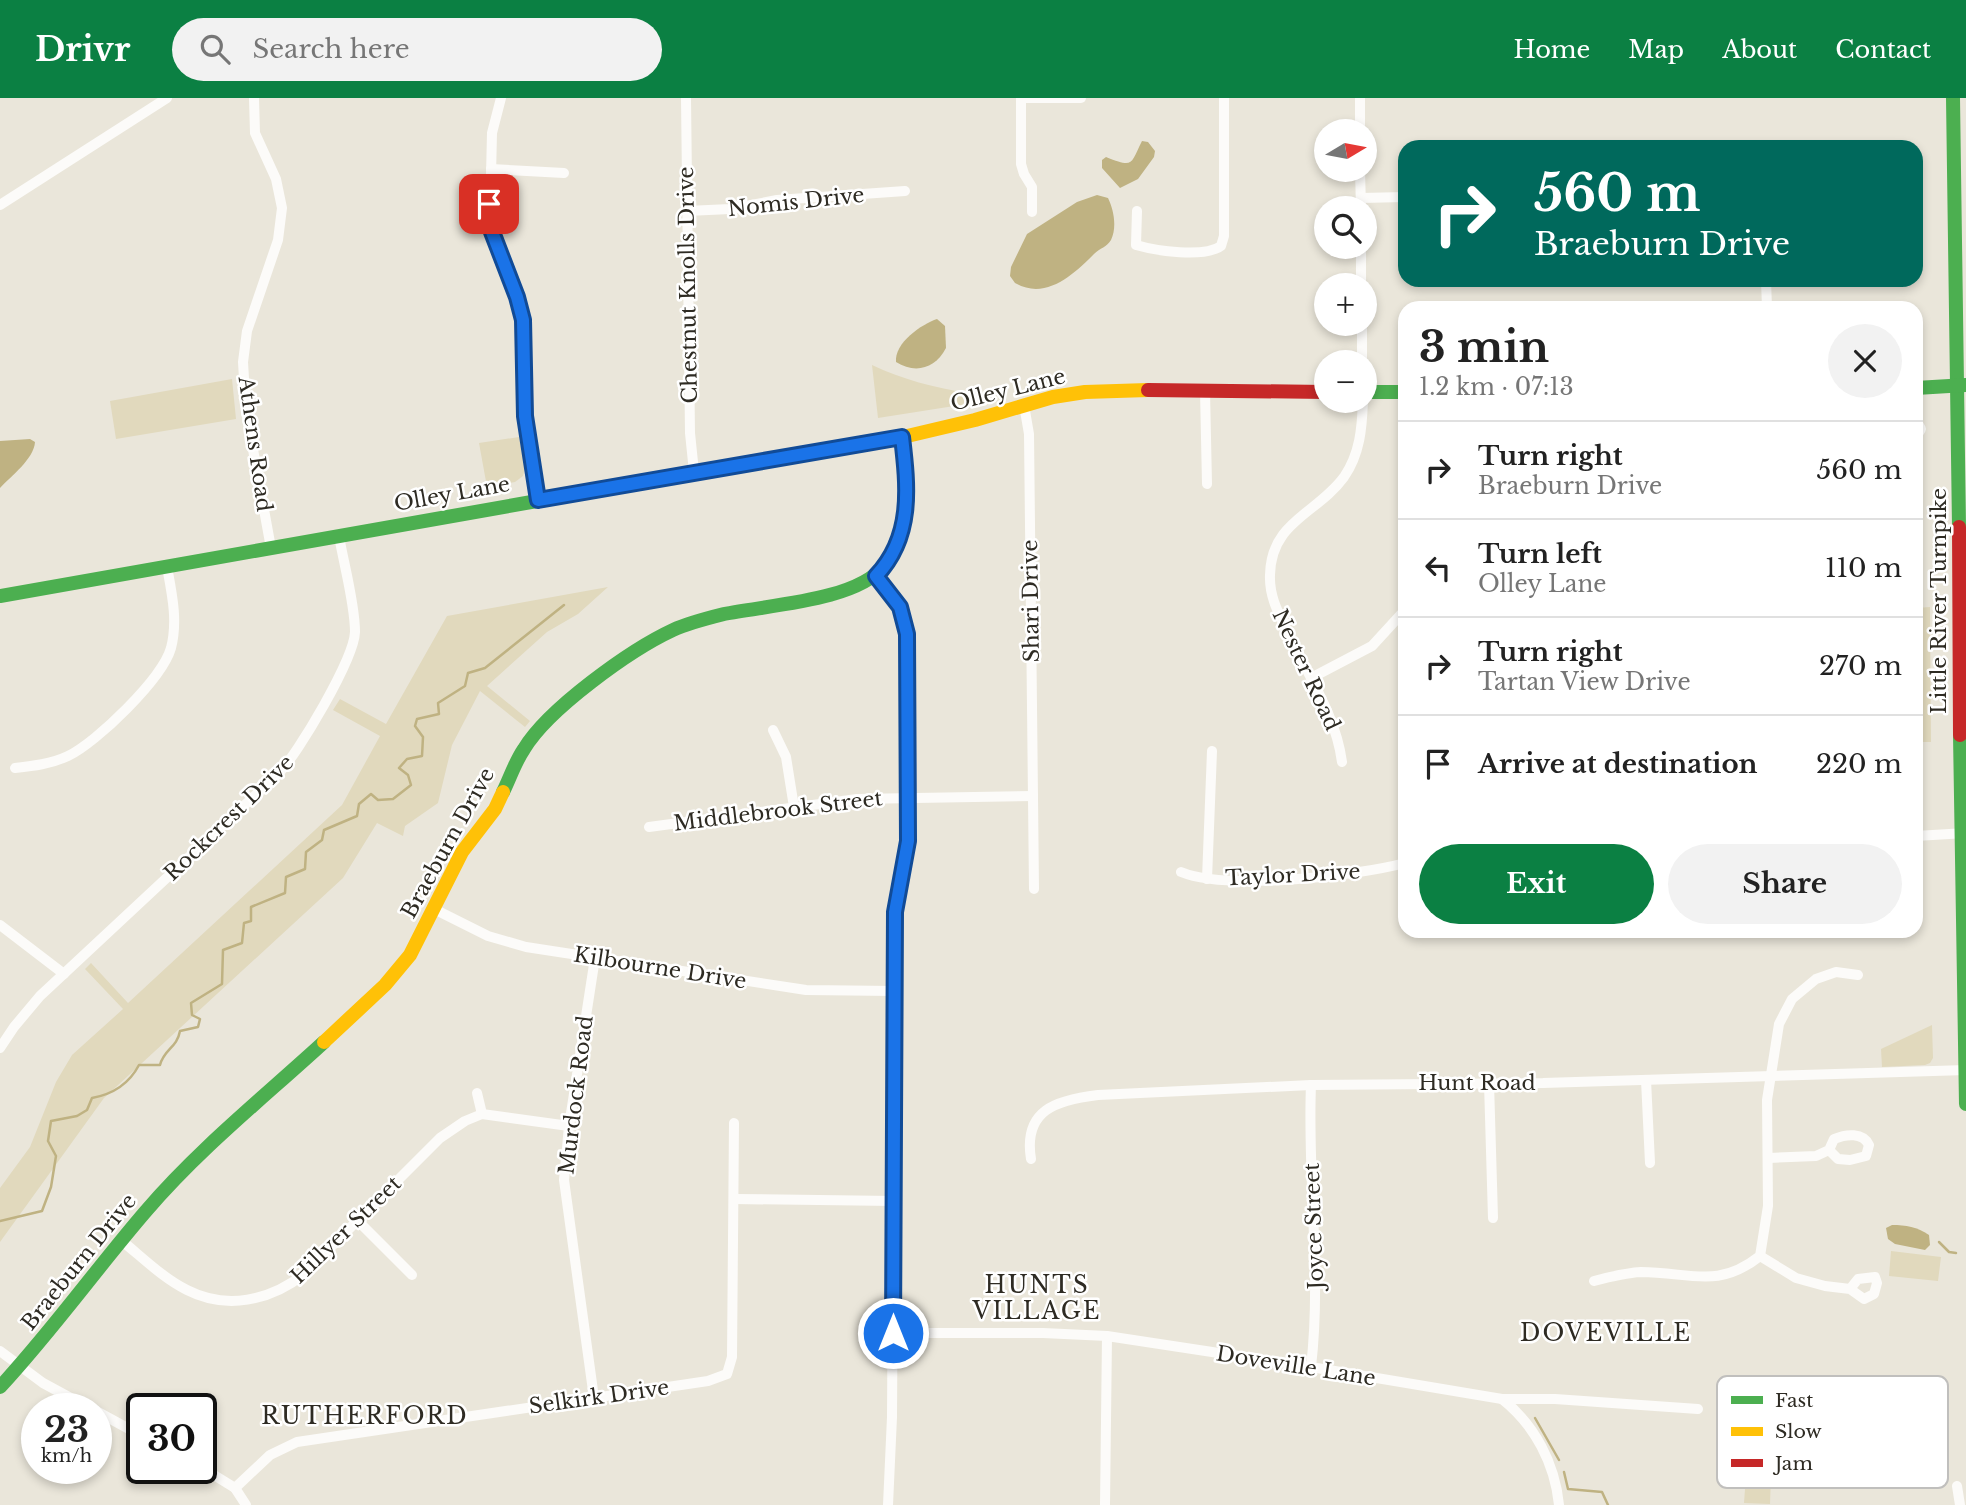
<!DOCTYPE html>
<html lang="en">
<head>
<meta charset="utf-8">
<style>
	body { margin:0; font-family:"Libre Baskerville",serif; background:#f2f2f2; color:#222; height:100vh; display:flex; flex-direction:column; font-size:26px; white-space:nowrap }
	* { box-sizing:border-box; margin:0 }
	p { font-size:23px; color:#767676 }
	.icon { flex:none; width:38px; height:38px; fill:none; stroke:currentColor; stroke-width:2; stroke-linecap:round; stroke-linejoin:round }
	.map { position:relative; flex:1; overflow:hidden }
	.drawer { position:absolute; left:1398px; top:203px; width:525px; height:637px; display:flex; flex-direction:column; background:#fff; border-radius:21px; box-shadow:0 4px 10px #0003 }
	.drawer>* { flex:none }
	.top-card { position:absolute; left:1398px; top:42px; width:525px; height:147px; border-radius:21px; box-shadow:0 4px 10px #0003; background:#00695c; color:#fff; overflow:hidden }
	.needle { width:46px; rotate:80deg }
	.controls { position:absolute; left:1314px; top:21px; display:grid; gap:14px }
	.controls a { display:grid; place-items:center; width:63px; height:63px; border-radius:50%; background:#fff; box-shadow:0 4px 10px #0003; font-size:35px }
	.speed { position:absolute; left:21px; top:1295px; display:flex; gap:14px; font-size:35px; font-weight:700; text-align:center }
	.speed>* { display:grid; place-content:center; width:91px; height:91px; border-radius:50%; background:#fff; box-shadow:0 4px 10px #0003; line-height:1 }
	.speed small { font-size:18px; font-weight:400 }
	.speed .limit { border:4px solid #111; border-radius:10px; background:#fff; color:#111 }
	.pin { position:absolute; display:grid; place-items:center; width:60px; height:60px; color:#fff; margin:-30px; border-radius:14px; box-shadow:0 4px 10px #0006 }
	.me { position:absolute; width:77px; margin:-38px; rotate:0deg; stroke-linejoin:round; filter:drop-shadow(0 0 5px #0008) }
	.turn { display:flex; align-items:center; gap:24px; height:147px; padding:0 21px; font-size:32px }
	.turn .icon { width:91px; height:91px; stroke-width:2.5 }
	.turn b { display:block; font-size:49px; line-height:60px }
	.round { display:grid; place-items:center; flex:none; width:74px; height:74px; border-radius:37px; background:#f2f2f2 }
	.summary { display:flex; align-items:center; justify-content:space-between; height:119px; padding:0 21px }
	h1 { font-size:42px; font-weight:700; line-height:52px }
	.cta { display:flex; gap:14px; margin-top:auto; padding:14px 21px }
	.cta a { flex:1; height:80px; border-radius:42px; background:#0b8043; color:#fff; font-size:28px; font-weight:700; line-height:80px; text-align:center }
	.cta a+a { background:#f2f2f2; color:#222 }
	ul { padding:0; list-style:none }
	li { display:flex; align-items:center; gap:21px; height:98px; padding:0 21px; border-top:2px solid #e0e0e0 }
	li div { flex:1 }
	li b { display:block; font-size:26px }
	li em { font-style:normal }
	header { display:flex; align-items:center; gap:42px; box-sizing:border-box; height:98px; padding:0 35px; background:#0b8043; color:#fff }
	header strong { font-size:33px }
	nav { display:flex; gap:38px; margin-inline-start:auto; font-size:24px }
	.search { width:490px; height:63px; background:#f2f2f2; display:flex; align-items:center; gap:18px; box-sizing:border-box; padding:0 24px; border-radius:38px; color:#767676; font-size:26px }
	.map>svg:first-child { display:block }
</style>
</head>
<body>
<header>
<strong>Drivr</strong>
<div class="search"><svg class="icon" aria-label="search" viewBox="0 0 24 24"><circle cx="10" cy="10" r="6"/><path d="M15 15l6 6"/></svg>Search here</div>
<nav><a>Home</a><a>Map</a><a>About</a><a>Contact</a></nav>
</header>
<div class="map">
<svg width="1966" height="1407" viewBox="0 0 1966 1407">
	<rect width="100%" height="100%" fill="#eae6da"/>
	<g fill="#e1d9bd">
		<path d="M872,267C903,282 934,289 967,295V306L878,320Z"/>
		<polygon points="232,281 236,321 116,341 110,303"/>
		<polygon points="519,339 525,370 523,378 515,384 487,389 479,345"/>
		<polygon points="608,489 578,516 547,534 487,588 530,623 525,629 480,593 452,647 438,705 405,728 403,738 377,725 343,780 104,1000 0,1144 0,1090 30,1049 56,984 72,957 123,911 85,871 91,865 128,905 342,707 380,638 333,612 340,601 386,626 447,518"/>
		<polygon points="1930,509 1931,644 1916,644 1916,510"/>
		<polygon points="1932,927 1933,960 1930,965 1925,967 1882,969 1881,951"/>
		<polygon points="1891,1153 1941,1159 1938,1183 1889,1178"/>
		<polygon points="1746,1377 1771,1377 1770,1406 1744,1405"/>
	</g>
	<g fill="#bfb282">
		<path d="M1142,43L1148,44L1155,53L1154,59L1138,81L1120,90L1102,70V62L1106,59C1134,70 1130,67 1142,43Z"/>
		<path d="M1097,97L1108,100C1114,112 1117,130 1111,142C1107,149 1100,150 1094,156C1074,176 1046,203 1015,185L1010,178L1011,169L1027,136L1077,104Z"/>
		<path d="M937,221L945,228L946,250C935,271 915,276 896,264C894,245 922,226 937,221Z"/>
		<path d="M30,341L35,344C34,361 11,378 0,390V343Z"/>
		<path d="M1892,1127C1906,1127 1917,1129 1929,1137L1930,1147L1925,1152L1895,1146L1888,1141L1886,1130Z"/>
	</g>
	<g fill="none" stroke-linecap="round" stroke-linejoin="round">
		<g stroke="#bfb282" stroke-width="2.5">
			<path d="M0,1123L42,1113L51,1089L56,1058L48,1043L51,1023L77,1018L87,1012L92,1000C114,996 129,986 139,967H160C164,951 177,950 180,933L198,929L200,921L192,917L191,905L222,886L223,852L242,845L244,825L251,823V809L285,795L286,779L305,771L306,754L322,742L324,732L357,718L359,706L371,696L378,702L393,701L411,687L408,677L399,670L407,661L422,658L423,639L415,628L417,621L439,616L438,605L465,588L468,575L485,570L564,507"/>
			<polyline points="1939,1144 1949,1154 1956,1155"/>
			<polyline points="1535,1320 1559,1362"/>
			<polyline points="1564,1374 1568,1391 1602,1394 1608,1407"/>
		</g>
		<g stroke="#fcfbf9" stroke-width="10">
			<polyline points="254,0 255,35 276,81 282,110 278,142 247,233 243,264 246,313 271,450"/>
			<polyline points="501,0 492,35 490,120 498,154 517,199 522,222 525,318 538,402"/>
			<polyline points="686,0 690,335 694,374"/>
			<polyline points="1021,0 1021,66 1024,76 1032,89 1032,114"/>
			<polyline points="1021,0 1081,0"/>
			<polyline points="1360,0 1360,33"/>
			<polyline points="491,71 564,75"/>
			<polyline points="1360,72 1361,110"/>
			<polyline points="1361,100 1405,99"/>
			<polyline points="0,107 167,0"/>
			<polyline points="687,113 730,111 777,102 905,93"/>
			<path d="M1137,113L1136,147C1156,153 1204,160 1221,148L1224,138V0"/>
			<polyline points="1361,149 1361,187"/>
			<polyline points="1766,182 1767,210"/>
			<polyline points="1362,226 1362,264"/>
			<polyline points="1205,293 1207,386"/>
			<polyline points="1024,307 1029,336 1034,791"/>
			<polyline points="1916,322 1921,331 1916,339"/>
			<polyline points="876,478 900,510 907,536 908,743 895,814 892,1319 888,1407"/>
			<polyline points="1311,580 1372,548 1405,512"/>
			<polyline points="773,632 786,659 794,709"/>
			<path d="M1342,664C1336,618 1309,579 1289,537C1280,518 1269,500 1270,477C1271,423 1317,416 1344,379C1360,356 1362,330 1363,303"/>
			<path d="M15,670C33,668 51,666 68,658C97,644 162,581 171,550C178,523 172,496 167,469"/>
			<polyline points="649,729 857,701 1033,698"/>
			<polyline points="1916,738 1966,735"/>
			<path d="M1181,774C1227,793 1356,778 1405,765"/>
			<polyline points="1207,781 1212,653"/>
			<polyline points="434,811 488,838 526,849 806,892 894,893"/>
			<polyline points="0,827 64,876"/>
			<path d="M0,950L14,929L40,898L278,676C298,656 354,561 355,534C355,506 344,467 339,438"/>
			<polyline points="1646,982 1650,1065"/>
			<polyline points="1489,985 1493,1120"/>
			<polyline points="477,995 482,1016"/>
			<path d="M1769,1060L1816,1058L1829,1052L1838,1061L1850,1062L1866,1058L1869,1047C1863,1034 1846,1036 1834,1041L1829,1052"/>
			<path d="M1031,1061C1023,1012 1056,1002 1098,997L1311,987L1543,985L1966,972"/>
			<polyline points="734,1101 894,1103"/>
			<polyline points="358,1123 412,1177"/>
			<path d="M122,1143C143,1160 163,1180 187,1192C226,1212 270,1203 304,1176L440,1040L465,1023L482,1016L569,1028"/>
			<polyline points="1760,1158 1796,1180 1825,1188 1850,1191 1864,1201 1874,1196 1877,1185 1875,1179 1858,1181 1850,1191"/>
			<path d="M1594,1183C1609,1179 1625,1175 1641,1174C1690,1174 1717,1192 1760,1158L1768,1108L1767,1002L1779,926L1792,901L1816,881L1836,874L1858,877"/>
			<polyline points="893,1235 1043,1235 1107,1238 1311,1269 1502,1301 1555,1301 1698,1311"/>
			<polyline points="0,1253 43,1285 91,1311"/>
			<path d="M1311,1269C1322,1175 1307,1081 1311,987"/>
			<polyline points="594,1300 564,1082 569,1028 595,860"/>
			<path d="M1502,1301C1535,1327 1555,1366 1559,1407"/>
			<polyline points="96,1313 142,1338"/>
			<polyline points="201,1369 235,1390 246,1407"/>
			<polyline points="1957,1388 1960,1407"/>
			<polyline points="235,1390 270,1357 297,1344 708,1283 727,1276 732,1259 734,1025"/>
			<polyline points="1105,1407 1107,1238"/>
		</g>
		<g stroke="#4caf50" stroke-width="14">
			<polyline points="1953,0 1959,429"/>
			<polyline points="1916,290 1966,287"/>
			<polyline points="1365,294 1405,294"/>
			<polyline points="0,498 673,379"/>
			<polyline points="1960,637 1966,1006"/>
			<path d="M503,694C510,680 515,664 524,651C548,611 630,552 673,532C688,525 708,520 724,516C768,507 856,503 884,468C913,432 907,381 903,339"/>
			<path d="M0,1289C52,1233 96,1171 146,1113C199,1051 264,999 324,944"/>
		</g>
		<g stroke="#ffc107" stroke-width="14">
			<polyline points="673,379 903,339 975,322 1053,299 1085,294 1148,292"/>
			<polyline points="324,944 385,887 410,857 462,754 495,711 503,694"/>
		</g>
		<g stroke="#c62828" stroke-width="14">
			<polyline points="1148,292 1326,294"/>
			<polyline points="1959,429 1960,637"/>
		</g>
	</g>
	<g fill="none" stroke-linecap="round" stroke-linejoin="round">
		<defs>
			<path id="route" d="M489,106L492,134L517,199L523,222L525,318L538,402L902,339C908,390 913,439 876,478L900,509L907,536L908,743L895,814L893,1235"/>
		</defs>
		<use href="#route" stroke="#114b97" stroke-width="18"/>
		<use href="#route" stroke="#1a73e8" stroke-width="12"/>
	</g>
	<g text-anchor="middle" dominant-baseline="central" stroke-width="5" stroke-linejoin="round" paint-order="stroke">
		<g font-size="21" fill="#2e2b23" stroke="#fff">
			<text transform="translate(796 104) rotate(-6)">Nomis Drive</text>
			<text transform="translate(688 187) rotate(-91)">Chestnut Knolls Drive</text>
			<text transform="translate(1008 292) rotate(-14)">Olley Lane</text>
			<text transform="translate(255 346) rotate(82)">Athens Road</text>
			<text transform="translate(452 396) rotate(-10)">Olley Lane</text>
			<text transform="translate(1031 503) rotate(-91)">Shari Drive</text>
			<text transform="translate(1939 503) rotate(-90)">Little River Turnpike</text>
			<text transform="translate(1306 572) rotate(65)">Nester Road</text>
			<text transform="translate(778 713) rotate(-7)">Middlebrook Street</text>
			<text transform="translate(229 720) rotate(-44)">Rockcrest Drive</text>
			<text transform="translate(448 745) rotate(-61)">Braeburn Drive</text>
			<text transform="translate(1293 777) rotate(-3)">Taylor Drive</text>
			<text transform="translate(660 870) rotate(9)">Kilbourne Drive</text>
			<text x="1477" y="985">Hunt Road</text>
			<text transform="translate(576 997) rotate(-83)">Murdock Road</text>
			<text transform="translate(1314 1128) rotate(-92)">Joyce Street</text>
			<text transform="translate(346 1132) rotate(-44)">Hillyer Street</text>
			<text transform="translate(79 1164) rotate(-51)">Braeburn Drive</text>
			<text transform="translate(1296 1268) rotate(9)">Doveville Lane</text>
			<text transform="translate(599 1299) rotate(-8)">Selkirk Drive</text>
		</g>
		<g font-size="23" letter-spacing="2" fill="#2e2b23" stroke="#fff">
			<text x="1037" y="1187">HUNTS<tspan x="1037" dy="26">VILLAGE</tspan></text>
			<text x="1606" y="1235">DOVEVILLE</text>
			<text x="365" y="1318">RUTHERFORD</text>
		</g>
	</g>
	<rect x="1717" y="1278" width="231" height="112" rx="10" fill="#fff" stroke="#c0bfbd" stroke-width="2"/>
	<rect x="1731" y="1298" width="32" height="8" fill="#4caf50"/>
	<rect x="1731" y="1329" width="32" height="9" fill="#ffc107"/>
	<rect x="1731" y="1361" width="32" height="8" fill="#c62828"/>
	<g font-size="19" fill="#2e2b23">
		<text x="1775" y="1309">Fast</text>
		<text x="1775" y="1340">Slow</text>
		<text x="1775" y="1372">Jam</text>
	</g>
</svg>
<div class="controls">
<a><svg class="needle" viewBox="-14 -14 28 28"><path d="M0-13l5 13h-10z" fill="#e53935"/><path d="M0 13l5-13h-10z" fill="#767676"/></svg></a>
<a><svg class="icon" aria-label="search" viewBox="0 0 24 24"><circle cx="10" cy="10" r="6"/><path d="M15 15l6 6"/></svg></a>
<a>+</a>
<a>−</a>
</div>
<div class="speed"><div>23<small>km/h</small></div><div class="limit">30</div></div>
<div class="pin" style="left:489px;top:106px;background:#d93025"><svg class="icon" aria-label="arrive" viewBox="0 0 24 24"><path d="M6 21V4h12l-3 4 3 4H6"/></svg></div>
<svg class="me" style="left:893px;top:1235px" viewBox="-20 -20 40 40"><circle r="17" fill="#1a73e8" stroke="#fff" stroke-width="3"/><path d="M0-11L8 9 0 5-8 9z" fill="#fff"/></svg>
<div class="top-card">
<div class="turn"><svg class="icon" aria-label="right" viewBox="0 0 24 24"><path d="M7 20v-9h11M14 6l5 5-5 5"/></svg><div><b>560 m</b>Braeburn Drive</div></div>
</div>
<section class="drawer">
<div class="summary"><div><h1>3 min</h1><p>1.2 km · 07:13</p></div><a class="round"><svg class="icon" aria-label="close" viewBox="0 0 24 24"><path d="M6 6l12 12M18 6L6 18"/></svg></a></div>
<ul>
<li><svg class="icon" aria-label="right" viewBox="0 0 24 24"><path d="M7 20v-9h11M14 6l5 5-5 5"/></svg><div><b>Turn right</b><p>Braeburn Drive</p></div><em>560 m</em></li>
<li><svg class="icon" aria-label="left" viewBox="0 0 24 24"><path d="M17 20v-9H6M10 6l-5 5 5 5"/></svg><div><b>Turn left</b><p>Olley Lane</p></div><em>110 m</em></li>
<li><svg class="icon" aria-label="right" viewBox="0 0 24 24"><path d="M7 20v-9h11M14 6l5 5-5 5"/></svg><div><b>Turn right</b><p>Tartan View Drive</p></div><em>270 m</em></li>
<li><svg class="icon" aria-label="arrive" viewBox="0 0 24 24"><path d="M6 21V4h12l-3 4 3 4H6"/></svg><div><b>Arrive at destination</b></div><em>220 m</em></li>
</ul>
<div class="cta"><a>Exit</a><a>Share</a></div>
</section>
</div>
</body>
</html>
